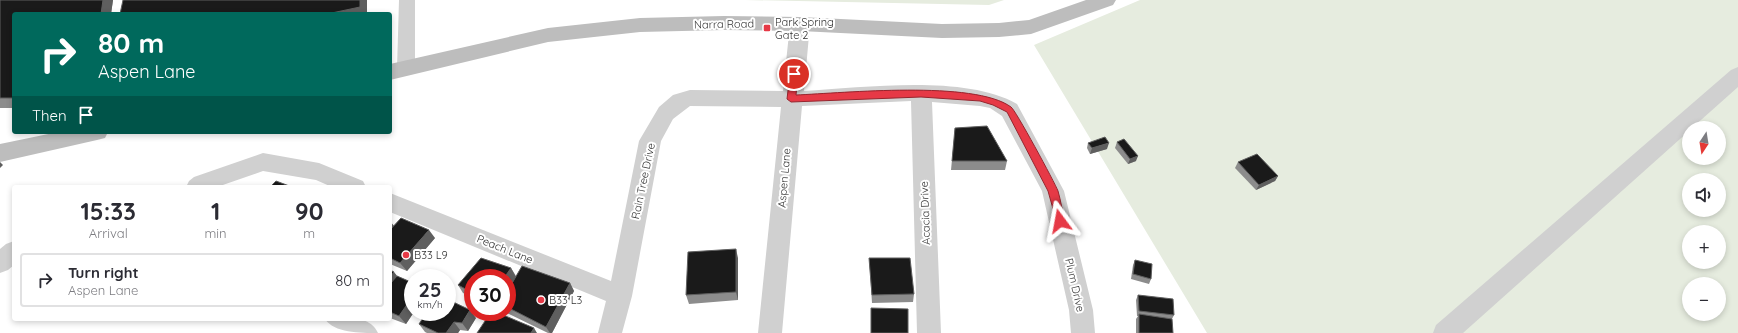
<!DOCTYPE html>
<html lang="en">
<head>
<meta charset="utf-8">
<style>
	body { margin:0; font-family:Quicksand,sans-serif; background:#f7f7f7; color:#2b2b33; height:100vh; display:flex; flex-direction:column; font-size:15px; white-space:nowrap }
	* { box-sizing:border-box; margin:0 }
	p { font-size:13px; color:#7c7c81 }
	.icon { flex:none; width:22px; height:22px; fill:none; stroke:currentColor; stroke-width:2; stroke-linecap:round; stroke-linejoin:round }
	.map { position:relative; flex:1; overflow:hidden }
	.drawer { position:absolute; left:12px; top:185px; width:380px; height:136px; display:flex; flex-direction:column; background:#fff; border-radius:4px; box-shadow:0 2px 6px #0003 }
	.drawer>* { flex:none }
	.guide { position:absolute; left:12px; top:12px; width:380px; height:122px; border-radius:4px; box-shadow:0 2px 6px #0003; background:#00695c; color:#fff; overflow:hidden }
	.needle { width:26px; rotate:192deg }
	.buttons { position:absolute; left:1682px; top:121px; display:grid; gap:8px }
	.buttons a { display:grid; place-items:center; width:44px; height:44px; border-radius:50%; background:#fff; box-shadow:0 2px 6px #0003; font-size:20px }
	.speed { position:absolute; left:404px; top:269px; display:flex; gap:8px; font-size:20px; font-weight:700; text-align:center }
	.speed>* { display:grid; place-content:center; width:52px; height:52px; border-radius:50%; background:#fff; box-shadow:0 2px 6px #0003; line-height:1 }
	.speed small { font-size:10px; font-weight:400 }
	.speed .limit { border:6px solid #d22; background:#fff; color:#111 }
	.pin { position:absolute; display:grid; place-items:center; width:34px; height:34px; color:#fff; margin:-17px; border:2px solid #fff; border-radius:50%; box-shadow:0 1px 4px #0007 }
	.me { position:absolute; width:44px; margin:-22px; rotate:347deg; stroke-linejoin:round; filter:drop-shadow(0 0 3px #0008) }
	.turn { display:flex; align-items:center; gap:14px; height:84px; padding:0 20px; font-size:18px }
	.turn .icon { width:52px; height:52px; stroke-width:2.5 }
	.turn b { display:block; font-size:28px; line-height:34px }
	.then { display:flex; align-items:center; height:38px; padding:0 20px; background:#0003; gap:8px; font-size:15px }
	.eta { display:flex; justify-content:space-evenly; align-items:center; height:68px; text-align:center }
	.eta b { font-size:24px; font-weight:700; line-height:28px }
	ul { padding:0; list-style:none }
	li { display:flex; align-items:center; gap:12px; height:54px; margin:0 8px 6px; padding:0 12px; border:2px solid #e1e1e2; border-radius:4px }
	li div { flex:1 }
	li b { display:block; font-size:15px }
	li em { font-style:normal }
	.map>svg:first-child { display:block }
</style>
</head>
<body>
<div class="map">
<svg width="1738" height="333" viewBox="0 0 1738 333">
	<rect width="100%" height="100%" fill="#fff"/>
	<g fill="#e6ecdf" fill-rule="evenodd">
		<polygon points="745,0 1004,0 989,5"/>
		<path d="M1140,0H1738V333H1207L1034,45ZM1689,128H1719V158H1689ZM1689,180H1719V210H1689ZM1689,232H1719V262H1689ZM1689,284H1719V314H1689Z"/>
	</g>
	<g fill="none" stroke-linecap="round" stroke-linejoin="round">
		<polygon fill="#d0d0d0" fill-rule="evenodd" points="399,0 415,0 415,69 412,74 406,75 400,74 397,69"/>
		<g fill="#d0d0d0" fill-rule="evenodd">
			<path d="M800,17L807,19L810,24L804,91C864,88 964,74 1017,104L1064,191L1093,310L1095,333H1071L1069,310L1042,191L1002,116L990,108L980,106L932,102L941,333H917L911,101L802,106L782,333H758L781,107L690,106L673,119L661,141L632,296L622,333H598L606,301L390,212V193L611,281L639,141L659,107L673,95L690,90L783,91L790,24L793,19Z"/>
			<polygon points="1738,67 1738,87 1692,128 1689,128 1689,131 1463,333 1433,333 1436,325 1731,70"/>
			<polygon points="263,153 319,163 363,181 366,187 332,187 316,180 263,171 217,187 186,187 189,181 194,177"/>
			<polygon points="14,241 14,265 8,270 0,273 0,249 6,244"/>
			<path d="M325,319C343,319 369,313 378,333C360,333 334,333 325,319Z"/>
		</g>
		<g fill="#bdbdbd" fill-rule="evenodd">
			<polygon points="1086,0 1116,0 1113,5 1031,34 999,37 942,38 800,31 724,30 640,32 548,42 390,80 390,64 548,28 640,18 724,16 800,17 942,24 999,23 1029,20"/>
			<polygon points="58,132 108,132 105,138 97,140 0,162 0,144"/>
		</g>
	</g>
	<g fill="#8c8c8c">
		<polygon points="0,0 113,0 111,14 14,14 14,108 0,108"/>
		<polygon points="955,128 1007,161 1005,170 951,170"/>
		<polygon points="1117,142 1136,161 1128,164 1115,148"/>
		<polygon points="1088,143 1107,149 1090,154 1087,148"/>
		<polygon points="1238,162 1278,176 1275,181 1256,190 1235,168"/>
		<polygon points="390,221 394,226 435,238 407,271 390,264"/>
		<polygon points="481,258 511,268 516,276 522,266 570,283 574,291 552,333 548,333 505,312 507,312 507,292 513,281 507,289 507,278 473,278 473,298 463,293 458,285"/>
		<polygon points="738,258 738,300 689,304 686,295"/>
		<polygon points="869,258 914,294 913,302 872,303"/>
		<polygon points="1135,260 1151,279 1149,284 1131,279 1133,265"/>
		<polygon points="390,270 397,276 413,283 413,312 414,312 406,324 390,318"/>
		<polygon points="1138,295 1174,315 1172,319 1173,333 1136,333 1136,319 1138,316 1137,316 1136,300"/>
		<polygon points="415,312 424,312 423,314"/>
		<polygon points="476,318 468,331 460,330 458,333 427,333 425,332 419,324"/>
	</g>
	<g fill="#5f5f5f">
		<polygon points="103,0 113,0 111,14 101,14"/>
		<polygon points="360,0 367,0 367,14 327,14"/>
		<polygon points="1109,143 1107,149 1090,154 1092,148"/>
		<polygon points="1138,156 1136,161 1128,164 1130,159"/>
		<polygon points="0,162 3,165 0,168"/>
		<polygon points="1278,176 1275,181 1256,190 1259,185"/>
		<polygon points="390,221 396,229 390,235"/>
		<polygon points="429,230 435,238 407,271 400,263"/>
		<polygon points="736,249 738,258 738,300 736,292"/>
		<polygon points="511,268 516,277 507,289 507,278 504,278"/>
		<polygon points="394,272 401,281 390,294 390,277"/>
		<polygon points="570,283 574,291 552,333 550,333 546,327"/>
		<polygon points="408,303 413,310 413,312 414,312 406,324 399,316"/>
		<polygon points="470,310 476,318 468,331 462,323"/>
		<polygon points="454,322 460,330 458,333 446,333"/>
		<polygon points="534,328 537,333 531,333"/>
	</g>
	<g fill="#1a1a1a" stroke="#5f5f5f">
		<polygon points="0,0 103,0 101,14 14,14 14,98 0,98"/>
		<polygon points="123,0 360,0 360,7 327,14 120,14"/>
		<polygon points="987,126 1007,161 952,161 955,128"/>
		<polygon points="1105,137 1109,143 1092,148 1088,143"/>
		<polygon points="1124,139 1138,156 1130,159 1117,142"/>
		<polygon points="1257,154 1278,176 1259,185 1238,162"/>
		<polygon points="276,181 292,187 270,187"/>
		<polygon points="401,218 429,230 400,263 390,258 390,230"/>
		<polygon points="736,249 736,292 686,295 688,252"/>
		<polygon points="481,258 511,268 504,278 473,278 473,293 458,285"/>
		<polygon points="869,258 910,258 914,294 872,295"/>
		<polygon points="1135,260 1152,264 1151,279 1133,274"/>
		<polygon points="522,266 570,283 546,327 507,307 507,292"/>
		<polygon points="390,270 394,272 390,277"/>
		<polygon points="397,276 413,283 413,305 408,303 399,316 390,312 390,284"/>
		<polygon points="1138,295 1173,299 1174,315 1139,311"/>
		<polygon points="447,299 470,310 462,323 454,322 446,333 438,333 419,324 427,312 447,312"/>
		<polygon points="871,308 908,309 908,333 871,333"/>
		<polygon points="491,312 496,312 534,328 531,333 477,333"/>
		<polygon points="1139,314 1172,319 1173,333 1139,333"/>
	</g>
	<path fill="#e63946" stroke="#96252e" d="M794,71L798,74L796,95C844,93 974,80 1011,107C1015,109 1055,183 1058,191C1061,201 1062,211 1065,221L1063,223H1057L1048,191L1007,112L993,105L980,101L921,97L791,102L787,99L790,74Z"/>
	<g fill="#e63946" stroke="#fff" stroke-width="1.5">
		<rect x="763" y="24" width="8" height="8" rx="2"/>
		<circle cx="406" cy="255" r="4"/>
		<circle cx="541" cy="300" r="4"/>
	</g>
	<g text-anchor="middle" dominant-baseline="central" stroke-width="4" stroke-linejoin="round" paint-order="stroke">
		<g font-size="11" fill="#333" stroke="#fff" text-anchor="start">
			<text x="775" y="22">Park Spring<tspan x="775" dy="13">Gate 2</tspan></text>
			<text x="414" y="255">B33 L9</text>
			<text x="549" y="300">B33 L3</text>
		</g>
		<g font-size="11" fill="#333" stroke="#fff">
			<text transform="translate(724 24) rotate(-1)">Narra Road</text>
			<text transform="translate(784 178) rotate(-85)">Aspen Lane</text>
			<text transform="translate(643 181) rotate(-78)">Rain Tree Drive</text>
			<text transform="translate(925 213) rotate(-92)">Acacia Drive</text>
			<text transform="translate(505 249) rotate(22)">Peach Lane</text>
			<text transform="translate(1075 285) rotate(77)">Plum Drive</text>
		</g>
	</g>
</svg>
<div class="buttons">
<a><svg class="needle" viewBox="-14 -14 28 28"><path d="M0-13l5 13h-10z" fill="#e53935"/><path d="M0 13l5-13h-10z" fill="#7c7c81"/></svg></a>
<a><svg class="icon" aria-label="sound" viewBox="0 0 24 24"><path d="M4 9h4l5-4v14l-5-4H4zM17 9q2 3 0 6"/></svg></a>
<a>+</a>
<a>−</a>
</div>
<div class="speed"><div>25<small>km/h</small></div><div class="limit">30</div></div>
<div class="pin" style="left:794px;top:74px;background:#d93025"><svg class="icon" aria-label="arrive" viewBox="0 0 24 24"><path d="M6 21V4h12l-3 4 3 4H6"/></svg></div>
<svg class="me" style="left:1060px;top:221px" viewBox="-20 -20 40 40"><path d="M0-17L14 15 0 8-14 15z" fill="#e63946" stroke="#fff" stroke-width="4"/></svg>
<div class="guide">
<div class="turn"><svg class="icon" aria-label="right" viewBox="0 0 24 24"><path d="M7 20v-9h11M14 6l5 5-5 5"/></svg><div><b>80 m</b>Aspen Lane</div></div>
<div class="then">Then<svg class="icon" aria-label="arrive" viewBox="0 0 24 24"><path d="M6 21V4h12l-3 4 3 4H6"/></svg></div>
</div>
<section class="drawer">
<div class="eta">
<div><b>15:33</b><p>Arrival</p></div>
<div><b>1</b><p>min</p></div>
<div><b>90</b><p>m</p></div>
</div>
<ul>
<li><svg class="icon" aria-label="right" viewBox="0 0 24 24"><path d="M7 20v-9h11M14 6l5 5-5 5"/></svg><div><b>Turn right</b><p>Aspen Lane</p></div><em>80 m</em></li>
</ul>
</section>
</div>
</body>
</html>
